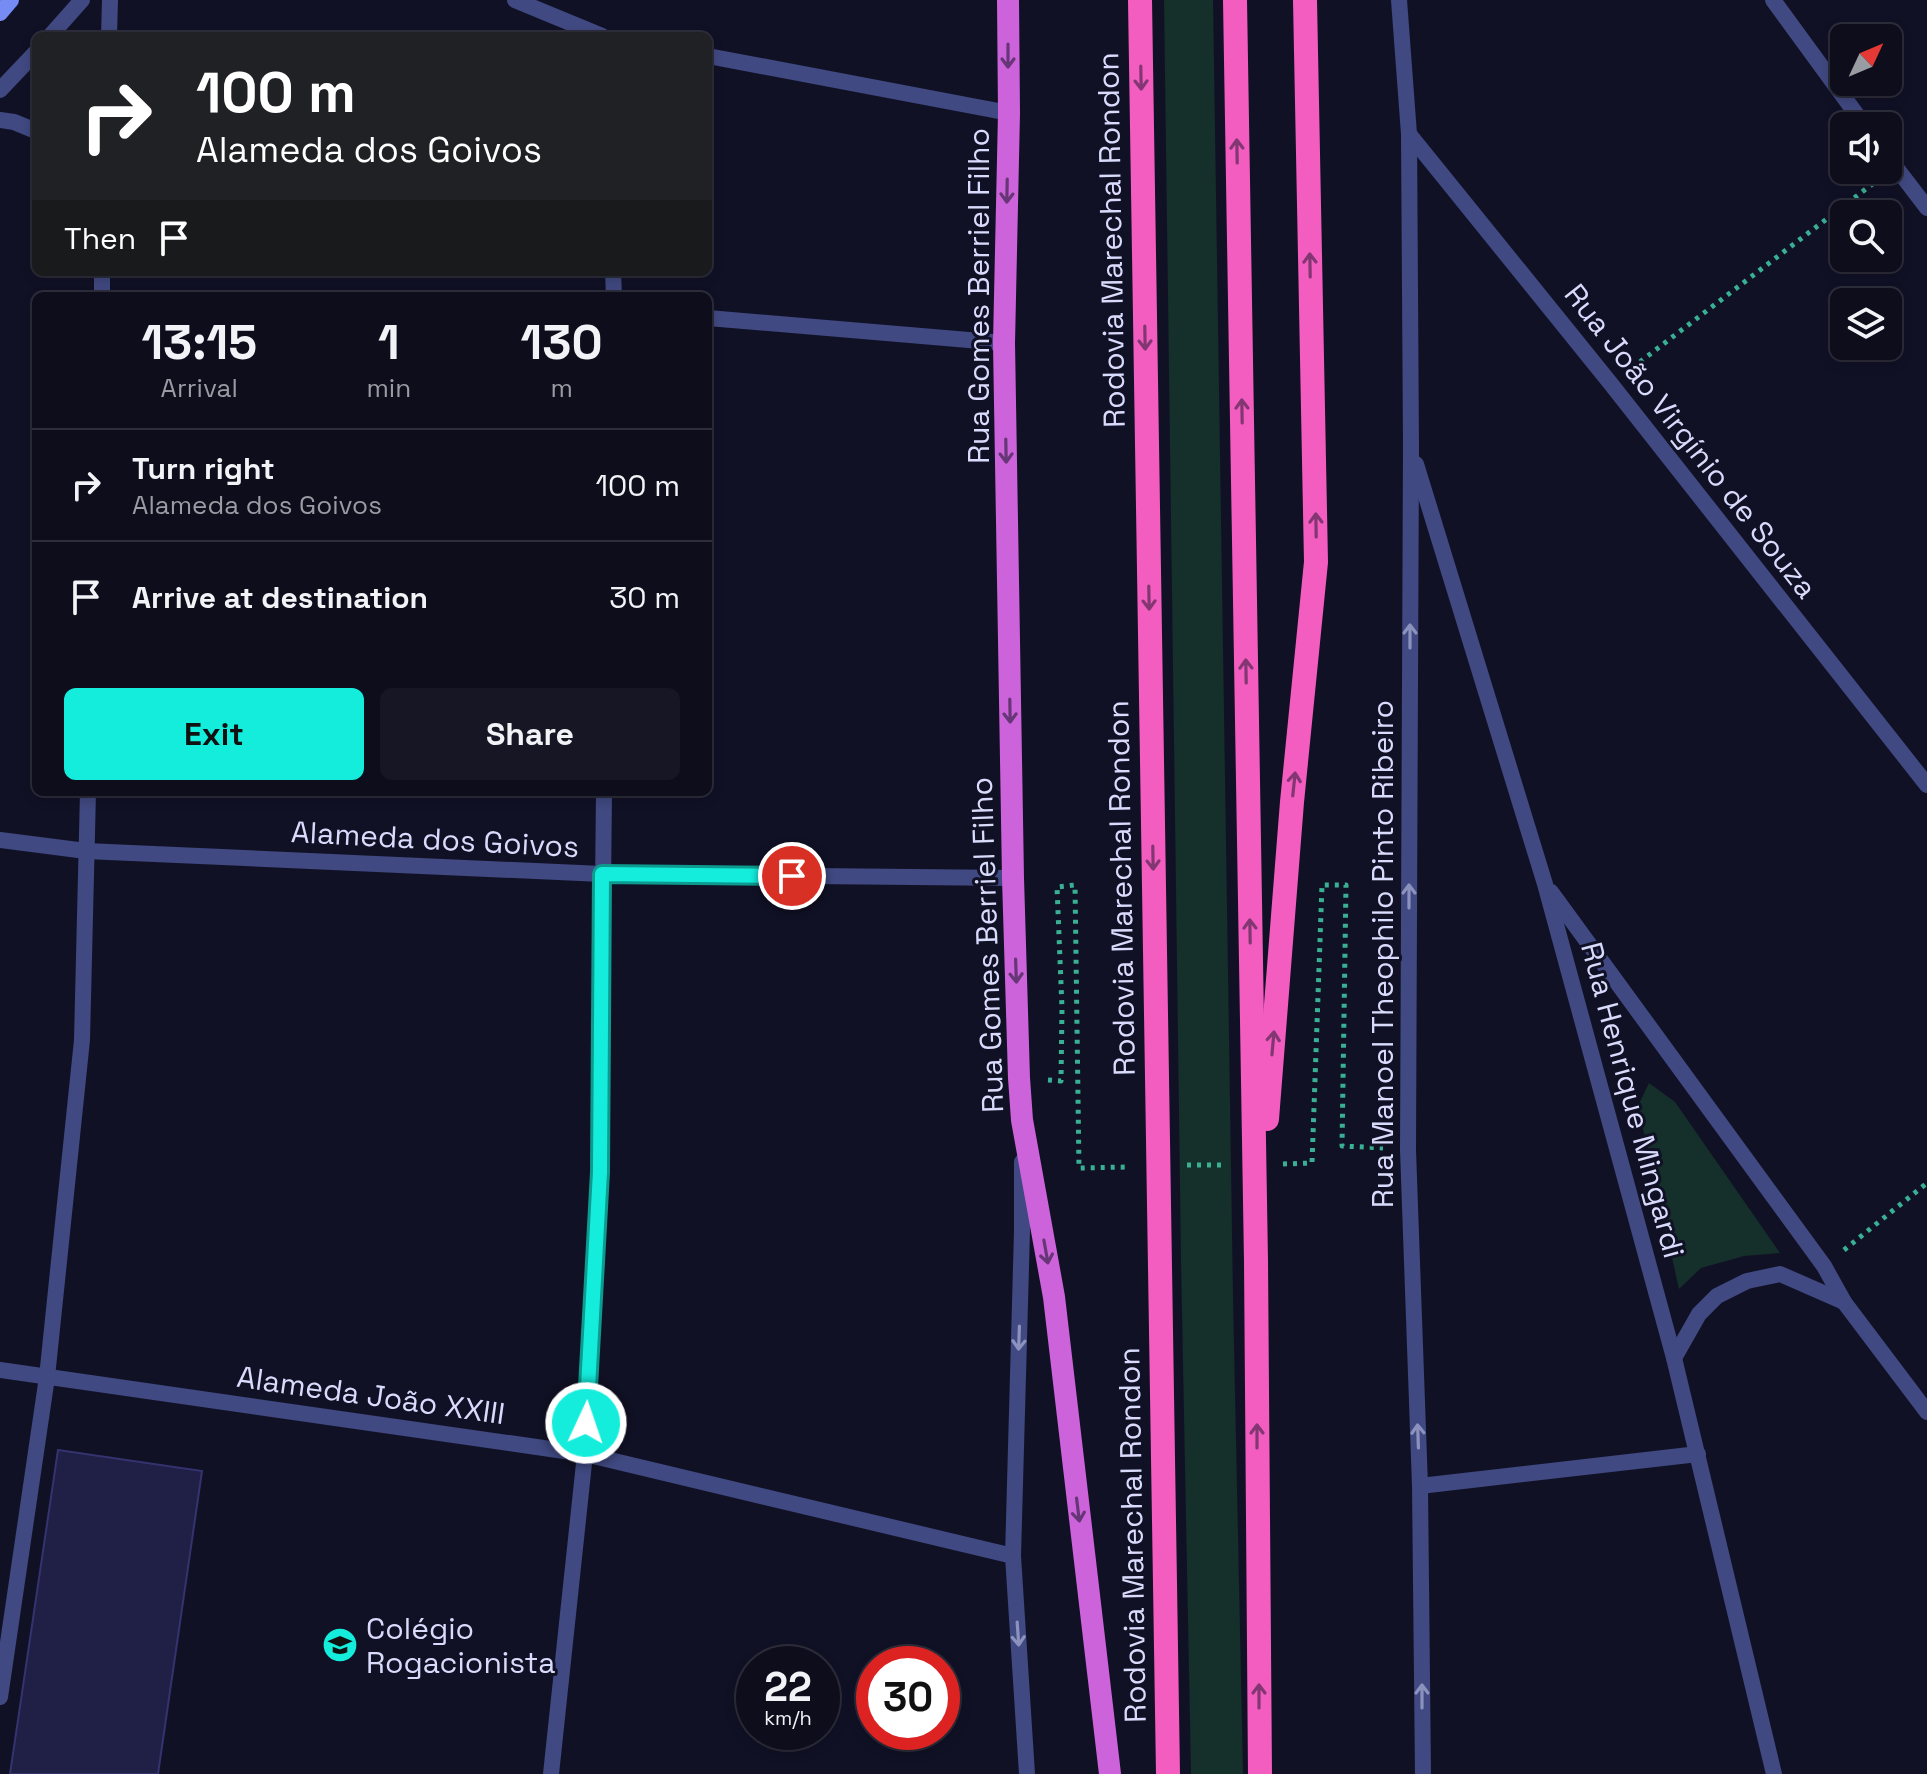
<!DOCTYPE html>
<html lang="en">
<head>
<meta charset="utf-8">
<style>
	body { margin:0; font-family:"Space Grotesk",sans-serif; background:#161625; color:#f1f3f6; height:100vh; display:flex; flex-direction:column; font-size:30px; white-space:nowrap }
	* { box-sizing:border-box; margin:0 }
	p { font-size:26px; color:#9a9ca3 }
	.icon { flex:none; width:44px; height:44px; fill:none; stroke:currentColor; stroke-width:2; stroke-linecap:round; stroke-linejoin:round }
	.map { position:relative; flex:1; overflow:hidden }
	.sheet { position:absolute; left:32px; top:292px; width:680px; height:504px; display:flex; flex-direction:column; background:#0d0d1c; border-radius:12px; box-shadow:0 4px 12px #0003,0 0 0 2px #2d2d3b }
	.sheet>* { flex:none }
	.hud { position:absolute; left:32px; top:32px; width:680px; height:244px; border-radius:12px; box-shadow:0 4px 12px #0003,0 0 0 2px #2d2d3b; background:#202124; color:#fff; overflow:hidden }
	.needle { width:52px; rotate:46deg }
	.tools { position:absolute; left:1830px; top:24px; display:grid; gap:16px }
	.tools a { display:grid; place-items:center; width:72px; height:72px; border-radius:12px; background:#0d0d1c; box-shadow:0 4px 12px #0003,0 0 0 2px #2d2d3b; font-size:40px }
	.speed { position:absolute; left:736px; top:1646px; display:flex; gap:16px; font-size:40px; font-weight:700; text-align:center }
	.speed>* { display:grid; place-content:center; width:104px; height:104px; border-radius:50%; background:#0d0d1c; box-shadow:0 4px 12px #0003,0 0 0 2px #2d2d3b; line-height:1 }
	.speed small { font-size:20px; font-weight:400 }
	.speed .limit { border:12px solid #d22; background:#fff; color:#111 }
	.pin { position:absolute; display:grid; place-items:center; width:68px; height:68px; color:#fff; margin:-34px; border:4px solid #fff; border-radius:50%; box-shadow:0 2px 8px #0007 }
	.me { position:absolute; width:88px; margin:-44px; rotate:3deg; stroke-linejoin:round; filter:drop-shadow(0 0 6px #0008) }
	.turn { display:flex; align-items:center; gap:28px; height:168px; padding:0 32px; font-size:36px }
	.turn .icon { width:104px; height:104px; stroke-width:2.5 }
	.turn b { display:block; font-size:56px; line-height:68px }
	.then { display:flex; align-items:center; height:76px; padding:0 32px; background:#0003; gap:16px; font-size:30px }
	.eta { display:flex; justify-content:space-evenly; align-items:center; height:136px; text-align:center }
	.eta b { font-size:48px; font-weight:600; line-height:56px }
	.cta { display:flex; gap:16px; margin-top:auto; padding:16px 32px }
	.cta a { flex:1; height:92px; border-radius:12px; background:#14eddc; color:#111; font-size:32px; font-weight:600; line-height:92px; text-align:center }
	.cta a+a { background:#161625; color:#f1f3f6 }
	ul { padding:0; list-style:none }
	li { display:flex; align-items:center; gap:24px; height:112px; padding:0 32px; border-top:2px solid #2d2d3b }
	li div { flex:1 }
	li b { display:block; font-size:30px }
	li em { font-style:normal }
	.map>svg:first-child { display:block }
</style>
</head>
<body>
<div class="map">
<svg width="1927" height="1774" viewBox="0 0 1927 1774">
	<rect width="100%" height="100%" fill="#111126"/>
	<g fill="#152f2a">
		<polygon points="1164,0 1213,0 1233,1296 1243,1774 1191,1774 1181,1261"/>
		<polygon points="1649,1083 1675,1102 1780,1253 1744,1256 1701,1268 1679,1289 1638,1106"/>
	</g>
	<polygon fill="#201f45" stroke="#343370" stroke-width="2" points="58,1450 202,1471 158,1774 10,1774"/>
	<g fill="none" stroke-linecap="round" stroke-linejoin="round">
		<g stroke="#39b094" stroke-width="5" stroke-dasharray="4 6" stroke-linecap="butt">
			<polyline points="1632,368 1875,182"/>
			<polyline points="1048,1080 1061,1081 1062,1008 1057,887 1075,885 1079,1168 1129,1167"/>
			<polyline points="1283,1164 1312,1163 1322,885 1346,885 1342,1146 1383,1148"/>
			<polyline points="1187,1165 1225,1165"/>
			<polyline points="1844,1250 1927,1183"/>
		</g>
		<g stroke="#404981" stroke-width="16">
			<polyline points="515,0 602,36"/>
			<polyline points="1399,0 1409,134 1411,447 1408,1150 1420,1486 1423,1774"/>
			<polyline points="1773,0 1865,126"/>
			<polyline points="109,36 110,0"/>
			<polyline points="708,56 1009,113"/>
			<polyline points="1409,134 1611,384 1927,785"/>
			<polyline points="1888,157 1927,208"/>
			<polyline points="613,272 614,296"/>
			<polyline points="102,296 102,272"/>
			<polyline points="708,318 1004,343"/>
			<polyline points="1416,464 1545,884 1674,1358 1774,1774"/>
			<polyline points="0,840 86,851 602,874 1013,878"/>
			<polyline points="1551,892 1824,1266 1844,1302 1927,1412"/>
			<polyline points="1022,1162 1022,1231 1013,1556 1027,1774"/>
			<polyline points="1674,1358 1699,1314 1717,1296 1747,1281 1780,1274 1844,1302"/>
			<polyline points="0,1370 585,1454 1013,1556"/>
			<polyline points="1420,1486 1698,1454"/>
			<polyline points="0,1697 47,1377 82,1040 88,792"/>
			<polyline points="551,1774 585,1454 600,1172 604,792"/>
		</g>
		<g stroke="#404981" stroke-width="16">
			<polyline points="50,36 82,0"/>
			<polyline points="0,90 36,52"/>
			<polyline points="0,120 14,122 36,131"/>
		</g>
		<polyline stroke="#778bf5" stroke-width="16" points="0,13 11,0"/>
		<polyline stroke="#cd63da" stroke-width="22" points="1008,0 1009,113 1004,343 1013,878 1019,1078 1022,1120 1054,1297 1110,1774"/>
		<g stroke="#f35dc0" stroke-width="24">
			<polyline points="1140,0 1168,1774"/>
			<polyline points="1235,0 1256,1261 1260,1774"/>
			<polyline points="1267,1119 1292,802 1316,562 1305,0"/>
		</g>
	</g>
	<defs><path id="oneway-shaft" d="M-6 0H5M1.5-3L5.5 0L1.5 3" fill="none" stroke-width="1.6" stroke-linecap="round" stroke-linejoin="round" transform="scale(2)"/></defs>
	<g stroke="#663677">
		<use href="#oneway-shaft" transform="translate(1008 56) rotate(90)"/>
		<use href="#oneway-shaft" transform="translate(1007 191) rotate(91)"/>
		<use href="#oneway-shaft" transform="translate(1006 451) rotate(89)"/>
		<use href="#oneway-shaft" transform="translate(1010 711) rotate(89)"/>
		<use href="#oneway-shaft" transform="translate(1016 971) rotate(88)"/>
		<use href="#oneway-shaft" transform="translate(1046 1252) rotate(80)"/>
		<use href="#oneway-shaft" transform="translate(1078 1510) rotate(83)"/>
	</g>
	<g stroke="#823773">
		<use href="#oneway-shaft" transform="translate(1141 78) rotate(89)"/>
		<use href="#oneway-shaft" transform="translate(1237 151) rotate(-91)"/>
		<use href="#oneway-shaft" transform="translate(1310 265) rotate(-91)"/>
		<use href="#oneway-shaft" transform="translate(1145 338) rotate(89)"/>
		<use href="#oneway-shaft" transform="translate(1242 411) rotate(-91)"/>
		<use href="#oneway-shaft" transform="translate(1316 525) rotate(-91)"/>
		<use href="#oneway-shaft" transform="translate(1149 598) rotate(89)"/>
		<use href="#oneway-shaft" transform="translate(1246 671) rotate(-91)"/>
		<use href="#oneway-shaft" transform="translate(1294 784) rotate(-84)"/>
		<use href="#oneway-shaft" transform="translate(1153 858) rotate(89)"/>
		<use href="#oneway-shaft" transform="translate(1250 931) rotate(-91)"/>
		<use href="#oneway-shaft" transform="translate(1273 1043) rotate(-85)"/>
		<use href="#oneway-shaft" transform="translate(1257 1436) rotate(-90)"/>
		<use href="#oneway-shaft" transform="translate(1259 1696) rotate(-90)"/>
	</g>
	<g stroke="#8c92be">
		<use href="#oneway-shaft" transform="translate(1410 636) rotate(-90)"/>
		<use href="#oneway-shaft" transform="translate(1409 896) rotate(-90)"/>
		<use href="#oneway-shaft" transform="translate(1019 1338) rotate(92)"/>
		<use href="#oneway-shaft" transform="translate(1418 1436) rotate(-92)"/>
		<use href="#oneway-shaft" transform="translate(1018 1634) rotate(86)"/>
		<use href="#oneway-shaft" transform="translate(1422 1696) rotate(-90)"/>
	</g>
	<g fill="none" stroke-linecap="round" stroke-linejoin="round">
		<defs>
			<polyline id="route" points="586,1423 600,1172 602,874 792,876"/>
		</defs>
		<use href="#route" stroke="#0d9a8f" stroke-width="20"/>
		<use href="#route" stroke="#14eddc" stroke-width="14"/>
	</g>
	<defs>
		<symbol id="school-disc" viewBox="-11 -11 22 22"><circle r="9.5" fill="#14eddc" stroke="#111126"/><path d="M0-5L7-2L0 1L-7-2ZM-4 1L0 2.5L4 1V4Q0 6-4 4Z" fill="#111"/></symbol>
	</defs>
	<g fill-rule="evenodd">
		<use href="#school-disc" x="320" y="1625" width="40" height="40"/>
	</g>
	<g text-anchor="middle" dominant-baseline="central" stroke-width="6" stroke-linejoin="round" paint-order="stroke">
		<g font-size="30" fill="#d9dbfc" stroke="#111126">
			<text transform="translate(1111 240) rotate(-91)">Rodovia Marechal Rondon</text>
			<text transform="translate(978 296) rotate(-90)">Rua Gomes Berriel Filho</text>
			<text transform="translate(1691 441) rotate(52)">Rua João Virgínio de Souza</text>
			<text transform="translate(435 839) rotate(3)">Alameda dos Goivos</text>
			<text transform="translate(1121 888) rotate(-91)">Rodovia Marechal Rondon</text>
			<text transform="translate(987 945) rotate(-92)">Rua Gomes Berriel Filho</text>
			<text transform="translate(1382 954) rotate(-90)">Rua Manoel Theophilo Pinto Ribeiro</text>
			<text transform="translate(1633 1100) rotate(75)">Rua Henrique Mingardi</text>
			<text transform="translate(371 1395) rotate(8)">Alameda João XXIII</text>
			<text transform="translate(1132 1535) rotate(-91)">Rodovia Marechal Rondon</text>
		</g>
		<g font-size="30" fill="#d9dbfc" stroke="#111126" text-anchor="start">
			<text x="366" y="1628">Colégio<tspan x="366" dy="34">Rogacionista</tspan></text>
		</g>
	</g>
</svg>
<div class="tools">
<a><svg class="needle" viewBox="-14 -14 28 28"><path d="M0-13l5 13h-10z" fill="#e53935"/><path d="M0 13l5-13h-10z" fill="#9a9ca3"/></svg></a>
<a><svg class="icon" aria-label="sound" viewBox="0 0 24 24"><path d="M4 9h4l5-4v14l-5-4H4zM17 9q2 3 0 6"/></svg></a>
<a><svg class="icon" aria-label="search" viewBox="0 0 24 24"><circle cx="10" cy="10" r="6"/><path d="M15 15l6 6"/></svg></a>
<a><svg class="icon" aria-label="layers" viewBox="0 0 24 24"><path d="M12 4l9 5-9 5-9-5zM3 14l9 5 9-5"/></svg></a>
</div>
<div class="speed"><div>22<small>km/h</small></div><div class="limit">30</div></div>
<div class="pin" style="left:792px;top:876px;background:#d93025"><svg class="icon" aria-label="arrive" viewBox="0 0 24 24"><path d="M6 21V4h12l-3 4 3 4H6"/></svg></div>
<svg class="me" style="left:586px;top:1423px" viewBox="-20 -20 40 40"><circle r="17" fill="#14eddc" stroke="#fff" stroke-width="3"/><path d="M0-11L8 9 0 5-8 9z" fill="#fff"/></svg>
<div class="hud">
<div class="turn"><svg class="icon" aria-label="right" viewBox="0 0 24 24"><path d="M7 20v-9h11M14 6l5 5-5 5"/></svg><div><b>100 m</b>Alameda dos Goivos</div></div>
<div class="then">Then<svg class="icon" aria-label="arrive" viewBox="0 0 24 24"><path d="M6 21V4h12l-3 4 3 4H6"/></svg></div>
</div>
<section class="sheet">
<div class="eta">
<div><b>13:15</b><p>Arrival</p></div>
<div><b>1</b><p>min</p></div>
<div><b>130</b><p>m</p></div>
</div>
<ul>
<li><svg class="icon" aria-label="right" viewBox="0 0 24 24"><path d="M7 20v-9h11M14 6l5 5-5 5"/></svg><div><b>Turn right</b><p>Alameda dos Goivos</p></div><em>100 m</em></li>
<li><svg class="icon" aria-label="arrive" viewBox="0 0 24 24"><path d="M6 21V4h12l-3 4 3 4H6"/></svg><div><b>Arrive at destination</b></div><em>30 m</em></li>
</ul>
<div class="cta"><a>Exit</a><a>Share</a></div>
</section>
</div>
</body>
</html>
